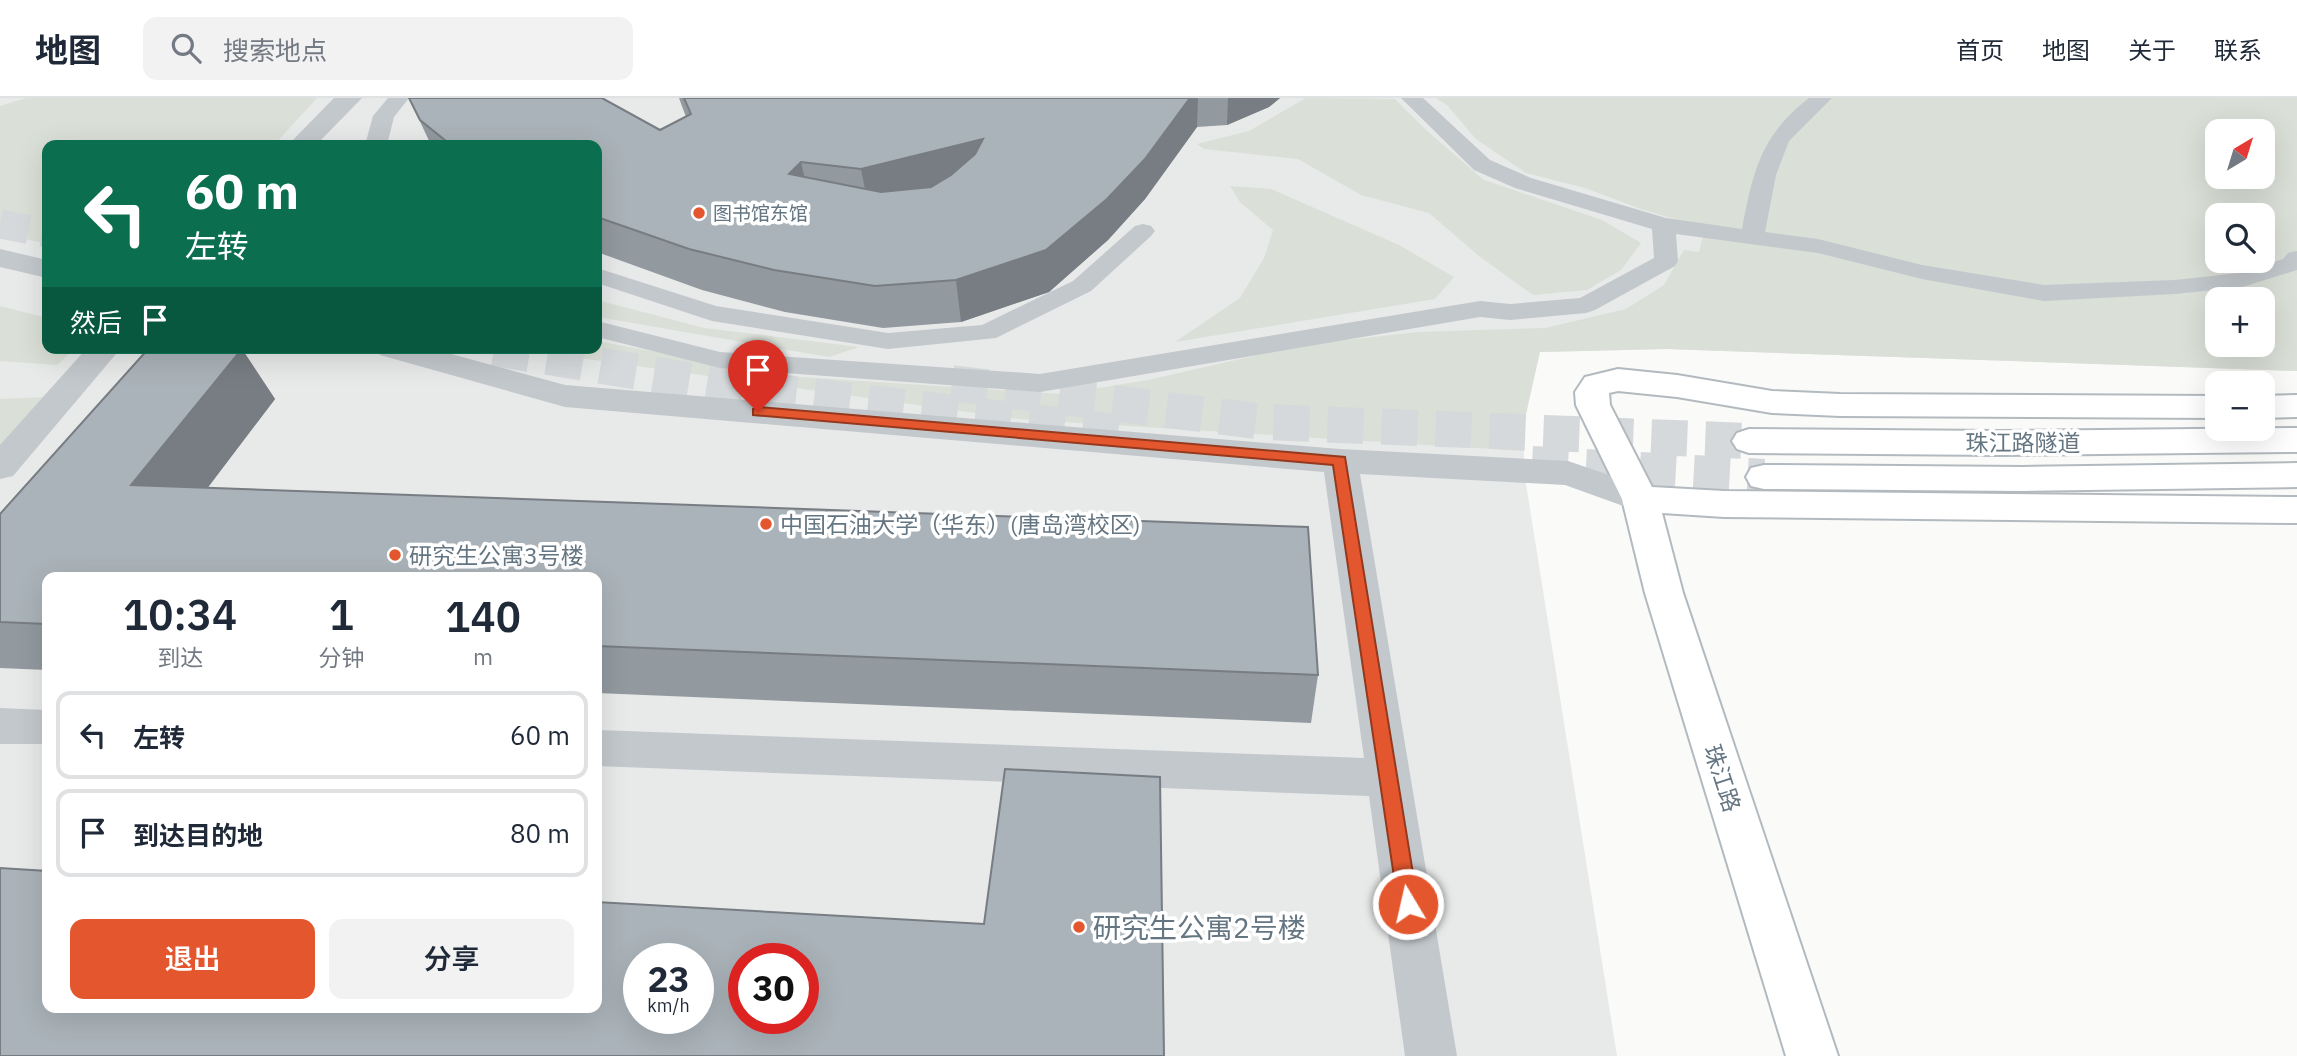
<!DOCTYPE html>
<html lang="zh">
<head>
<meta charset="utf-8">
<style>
	body { margin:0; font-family:"IBM Plex Sans","Noto Sans SC",sans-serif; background:#f2f2f3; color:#1f2937; height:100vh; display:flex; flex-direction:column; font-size:26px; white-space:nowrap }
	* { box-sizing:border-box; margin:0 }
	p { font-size:23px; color:#747a83 }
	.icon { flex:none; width:38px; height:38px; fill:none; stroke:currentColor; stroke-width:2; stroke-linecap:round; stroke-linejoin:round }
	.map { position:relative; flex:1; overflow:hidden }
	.sheet { position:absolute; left:42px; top:474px; width:560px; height:441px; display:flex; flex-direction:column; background:#fff; border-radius:14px; box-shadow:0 7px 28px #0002 }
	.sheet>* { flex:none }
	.guide { position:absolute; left:42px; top:42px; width:560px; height:214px; border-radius:14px; box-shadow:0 7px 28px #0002; background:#0b6e4f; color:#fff; overflow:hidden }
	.needle { width:46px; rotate:38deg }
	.buttons { position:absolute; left:2205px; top:21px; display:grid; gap:14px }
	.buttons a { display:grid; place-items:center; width:70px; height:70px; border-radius:14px; background:#fff; box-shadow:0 7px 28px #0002; font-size:35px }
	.speed { position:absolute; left:623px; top:845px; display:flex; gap:14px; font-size:35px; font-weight:700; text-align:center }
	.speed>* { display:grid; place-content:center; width:91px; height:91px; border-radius:50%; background:#fff; box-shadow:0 7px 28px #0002; line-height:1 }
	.speed small { font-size:18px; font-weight:400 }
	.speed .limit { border:10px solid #d22; background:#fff; color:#111 }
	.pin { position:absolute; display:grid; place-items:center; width:60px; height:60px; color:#fff; margin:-72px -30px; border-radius:50% 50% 50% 0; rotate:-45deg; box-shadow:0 0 7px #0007 }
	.pin .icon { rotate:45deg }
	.me { position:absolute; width:77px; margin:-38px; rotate:351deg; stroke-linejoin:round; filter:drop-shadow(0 0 5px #0008) }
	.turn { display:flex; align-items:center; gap:24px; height:147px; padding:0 28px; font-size:32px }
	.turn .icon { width:91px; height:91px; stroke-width:2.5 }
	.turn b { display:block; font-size:49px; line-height:60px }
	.then { display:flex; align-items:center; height:66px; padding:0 28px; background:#0003; gap:14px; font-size:26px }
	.eta { display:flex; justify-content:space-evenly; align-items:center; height:119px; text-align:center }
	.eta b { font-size:42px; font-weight:600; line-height:49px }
	.action { display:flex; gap:14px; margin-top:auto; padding:14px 28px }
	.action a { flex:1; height:80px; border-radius:14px; background:#e4572e; color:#fff; font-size:28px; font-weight:600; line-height:80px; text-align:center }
	.action a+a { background:#f2f2f3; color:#1f2937 }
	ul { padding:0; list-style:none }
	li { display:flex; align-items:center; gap:21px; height:88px; margin:0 14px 10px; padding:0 14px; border:4px solid #e0e1e3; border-radius:14px }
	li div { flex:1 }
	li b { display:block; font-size:26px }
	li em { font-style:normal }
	header { display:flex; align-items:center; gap:42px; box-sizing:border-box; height:98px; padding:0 35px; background:#fff; border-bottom:2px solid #e0e1e3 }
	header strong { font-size:33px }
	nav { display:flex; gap:38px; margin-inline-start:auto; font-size:24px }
	.search { width:490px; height:63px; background:#f2f2f3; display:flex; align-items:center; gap:18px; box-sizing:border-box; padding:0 24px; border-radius:14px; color:#747a83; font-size:26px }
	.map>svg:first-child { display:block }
</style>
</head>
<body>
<header>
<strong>地图</strong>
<div class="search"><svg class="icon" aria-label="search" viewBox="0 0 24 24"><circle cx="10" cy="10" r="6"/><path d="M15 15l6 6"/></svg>搜索地点</div>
<nav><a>首页</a><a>地图</a><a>关于</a><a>联系</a></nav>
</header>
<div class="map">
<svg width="2297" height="958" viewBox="0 0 2297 958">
	<rect width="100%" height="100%" fill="#fafaf8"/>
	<path fill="#e8e9e9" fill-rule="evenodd" d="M0,0H2297V273L1667,251L1539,254L1524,325V373L1617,958H0ZM2217,33H2263V79H2217ZM47,47H597V250H47ZM2217,117H2263V163H2217ZM2217,201H2263V247H2217ZM47,480H597V910H47ZM639,861H698V920H639ZM744,861H803V920H744Z"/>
	<g fill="#dadfd7" fill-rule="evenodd">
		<polygon points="26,0 317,0 274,47 47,47 47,146 0,135 0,8"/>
		<polygon points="1306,0 1395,1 1426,32 1484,82 1602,122 1641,145 1621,172 1587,192 1533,197 1479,158 1429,115 1361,97 1298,61 1204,51 1197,46 1249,33"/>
		<path d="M1436,0H2297V273L1667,251L1540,254L1524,325V353L1018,321L508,250H597V243L785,278L1062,296L1148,282L1301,247L1418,234L1545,230L1626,211L1664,187L1684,152L1699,154L1705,130L1641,111L1585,90L1526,75L1476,41L1447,7ZM2217,33H2263V79H2217ZM2217,117H2263V163H2217ZM2217,201H2263V247H2217Z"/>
		<polygon points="1230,88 1271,91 1399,147 1454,179 1435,201 1175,244 1240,200 1264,160 1273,132 1240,104"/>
		<polygon points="597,202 704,230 859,249 829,259 604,220 597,218"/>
		<polygon points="0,208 47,220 47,250 75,250 57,267 0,263"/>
		<polygon points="49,299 0,350 0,301"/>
	</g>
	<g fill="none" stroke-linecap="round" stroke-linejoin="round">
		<polyline stroke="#d5d9db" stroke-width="29" stroke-dasharray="29 14" stroke-linecap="butt" points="0,126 47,135"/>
		<g stroke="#d5d9db" stroke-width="36" stroke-dasharray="36 18" stroke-linecap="butt">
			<polyline points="494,250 717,287 1131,336"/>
			<polyline points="952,285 1264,324 1749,343"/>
			<polyline points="1532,366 1764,379"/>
		</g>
		<defs>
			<g id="secondary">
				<polygon points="1618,271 1677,277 1772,293 1840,296 2217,298 2217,320 1840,318 1772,315 1677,299 1618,293 1609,295 1610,307 1652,389 1724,393 2297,399 2297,425 1724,419 1662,415 1683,495 1838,958 1786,958 1645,495 1622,401 1576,307 1575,294 1585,279"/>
				<polygon points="2297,297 2297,319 2263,320 2263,298"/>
				<polygon points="2297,330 2297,354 1999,357 1749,355 1737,351 1732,343 1737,335 1749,331 1999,333"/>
				<polygon points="2297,365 2297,389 2023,393 1764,391 1751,388 1746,379 1751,370 1764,367 2023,369"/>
			</g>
		</defs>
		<use href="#secondary" stroke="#b3babf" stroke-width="4"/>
		<g fill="#c3c8cc" fill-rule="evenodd">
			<polygon points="388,0 409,0 394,19 387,47 365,47 373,18"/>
			<path d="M1401,0H1423L1490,62L1531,80L1666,120L1742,131C1753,73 1761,37 1809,0H1832L1789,43L1776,77L1765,134L1818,141L1922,167L2044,187L2175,182L2239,175L2283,161L2288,155L2297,153V172L2242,189L2175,196L2044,203L1922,181L1818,155L1676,136L1678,163L1675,168L1595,212L1586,215L1510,222L1480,219L1040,294L720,270L597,239V223L720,254L1040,276L1480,203L1510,206L1580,200L1654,160L1652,131L1515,90L1474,72Z"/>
			<polygon points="1143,126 1151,128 1155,133 1151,138 1091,193 996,240 888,251 712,223 597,185 597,170 716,208 888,235 982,227 1073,183 1135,128"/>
		</g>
		<g fill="#c3c8cc" fill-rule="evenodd">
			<polygon points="334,0 362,0 316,47 288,47"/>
			<polygon points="0,151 47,162 47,180 0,169"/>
			<polygon points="87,250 121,250 13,378 0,381 0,347"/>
			<polygon points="375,250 429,250 565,287 1340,351 1568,363 1653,392 1658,401 1653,410 1640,414 1565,387 1360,376 1457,958 1405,958 1369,698 597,668 597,632 1364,660 1324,374 565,309 380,257"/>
			<polygon points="0,610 47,612 47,646 0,646"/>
		</g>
		<use href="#secondary" fill="#fff" fill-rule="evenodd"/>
	</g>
	<g fill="#929a9f">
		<polygon points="409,0 660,32 686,19 679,0 1280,0 1269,9 1227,27 1197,29 1145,101 1108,142 1049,194 961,224 883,230 785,214 702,192 597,154 597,47 431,47"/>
		<polygon points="242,251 275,301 207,390 1318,577 1311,625 597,595 597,480 47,480 47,572 0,570 0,416"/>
	</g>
	<g fill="#777d82">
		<polygon points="1190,0 1198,0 1197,29 1145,101 1108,142 1049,194 961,224 956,182"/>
		<polygon points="1228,0 1280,0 1269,9 1227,27"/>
		<polygon points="983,41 987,81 869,111 861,71"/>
		<polygon points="801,64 810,105 789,76"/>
		<polygon points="242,251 275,301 172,437 131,387"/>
	</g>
	<g fill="#aab3b9" stroke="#777d82" stroke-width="2" fill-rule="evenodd">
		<path d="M409,0H602L660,32L691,16L684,0H1190L1145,61L1107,101L1046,152L956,182L875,188L774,172L689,151L597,119V47H451L420,22ZM983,41L975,56L951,77L931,89L881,94L789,76L801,64L861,71Z"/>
		<polygon points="149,250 242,251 131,387 1308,429 1318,577 597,548 597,480 47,480 47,526 0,524 0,416"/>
		<path d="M1005,671L1160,679L1164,958H0V770L47,773V910H597V804L984,826ZM639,861H698V920H639ZM744,861H803V920H744Z"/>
	</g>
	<polygon fill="#e4572e" stroke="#94391e" stroke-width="2" points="758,309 1345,359 1418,806 1415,813 1408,815 1401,813 1398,806 1333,367 753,317 753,311"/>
	<g fill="#e4572e" stroke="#fff" stroke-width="2.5">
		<circle cx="699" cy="115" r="7"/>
		<circle cx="766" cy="426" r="7"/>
		<circle cx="395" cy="457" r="7"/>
		<circle cx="1079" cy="829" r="7"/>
	</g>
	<g text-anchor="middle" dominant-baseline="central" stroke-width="7" stroke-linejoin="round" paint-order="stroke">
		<g font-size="19" fill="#657683" stroke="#fff" text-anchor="start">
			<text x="713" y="115">图书馆东馆</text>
		</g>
		<g font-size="23" fill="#657683" stroke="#fff">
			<text x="2023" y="344">珠江路隧道</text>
			<text transform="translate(1723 680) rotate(72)">珠江路</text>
		</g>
		<g font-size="23" fill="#657683" stroke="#fff" text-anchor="start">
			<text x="780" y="426">中国石油大学（华东）(唐岛湾校区)</text>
			<text x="409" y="457">研究生公寓3号楼</text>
		</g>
		<g font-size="28" fill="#657683" stroke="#fff" text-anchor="start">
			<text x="1093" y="829">研究生公寓2号楼</text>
		</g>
	</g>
</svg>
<div class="buttons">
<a><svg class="needle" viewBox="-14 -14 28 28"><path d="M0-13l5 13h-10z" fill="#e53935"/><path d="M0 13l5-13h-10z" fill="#747a83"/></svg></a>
<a><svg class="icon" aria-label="search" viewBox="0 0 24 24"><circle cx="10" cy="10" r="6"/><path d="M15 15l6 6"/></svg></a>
<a>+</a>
<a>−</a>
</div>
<div class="speed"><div>23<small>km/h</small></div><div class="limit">30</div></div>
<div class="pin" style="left:758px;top:314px;background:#d93025"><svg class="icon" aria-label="arrive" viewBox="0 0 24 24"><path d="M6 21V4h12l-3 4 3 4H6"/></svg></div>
<svg class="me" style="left:1408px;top:806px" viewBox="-20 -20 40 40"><circle r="17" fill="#e4572e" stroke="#fff" stroke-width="3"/><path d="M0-11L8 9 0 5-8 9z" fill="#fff"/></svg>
<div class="guide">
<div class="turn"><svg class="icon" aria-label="left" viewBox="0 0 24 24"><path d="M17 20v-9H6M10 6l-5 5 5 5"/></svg><div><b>60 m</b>左转</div></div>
<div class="then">然后<svg class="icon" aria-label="arrive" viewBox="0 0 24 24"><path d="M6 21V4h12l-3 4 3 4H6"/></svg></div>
</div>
<section class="sheet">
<div class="eta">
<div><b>10:34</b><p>到达</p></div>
<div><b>1</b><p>分钟</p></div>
<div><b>140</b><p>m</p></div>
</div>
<ul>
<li><svg class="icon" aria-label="left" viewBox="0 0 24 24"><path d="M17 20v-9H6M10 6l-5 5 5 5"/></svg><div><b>左转</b></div><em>60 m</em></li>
<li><svg class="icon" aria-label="arrive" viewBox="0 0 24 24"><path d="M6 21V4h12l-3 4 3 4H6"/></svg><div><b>到达目的地</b></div><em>80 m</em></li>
</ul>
<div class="action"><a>退出</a><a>分享</a></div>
</section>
</div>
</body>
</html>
